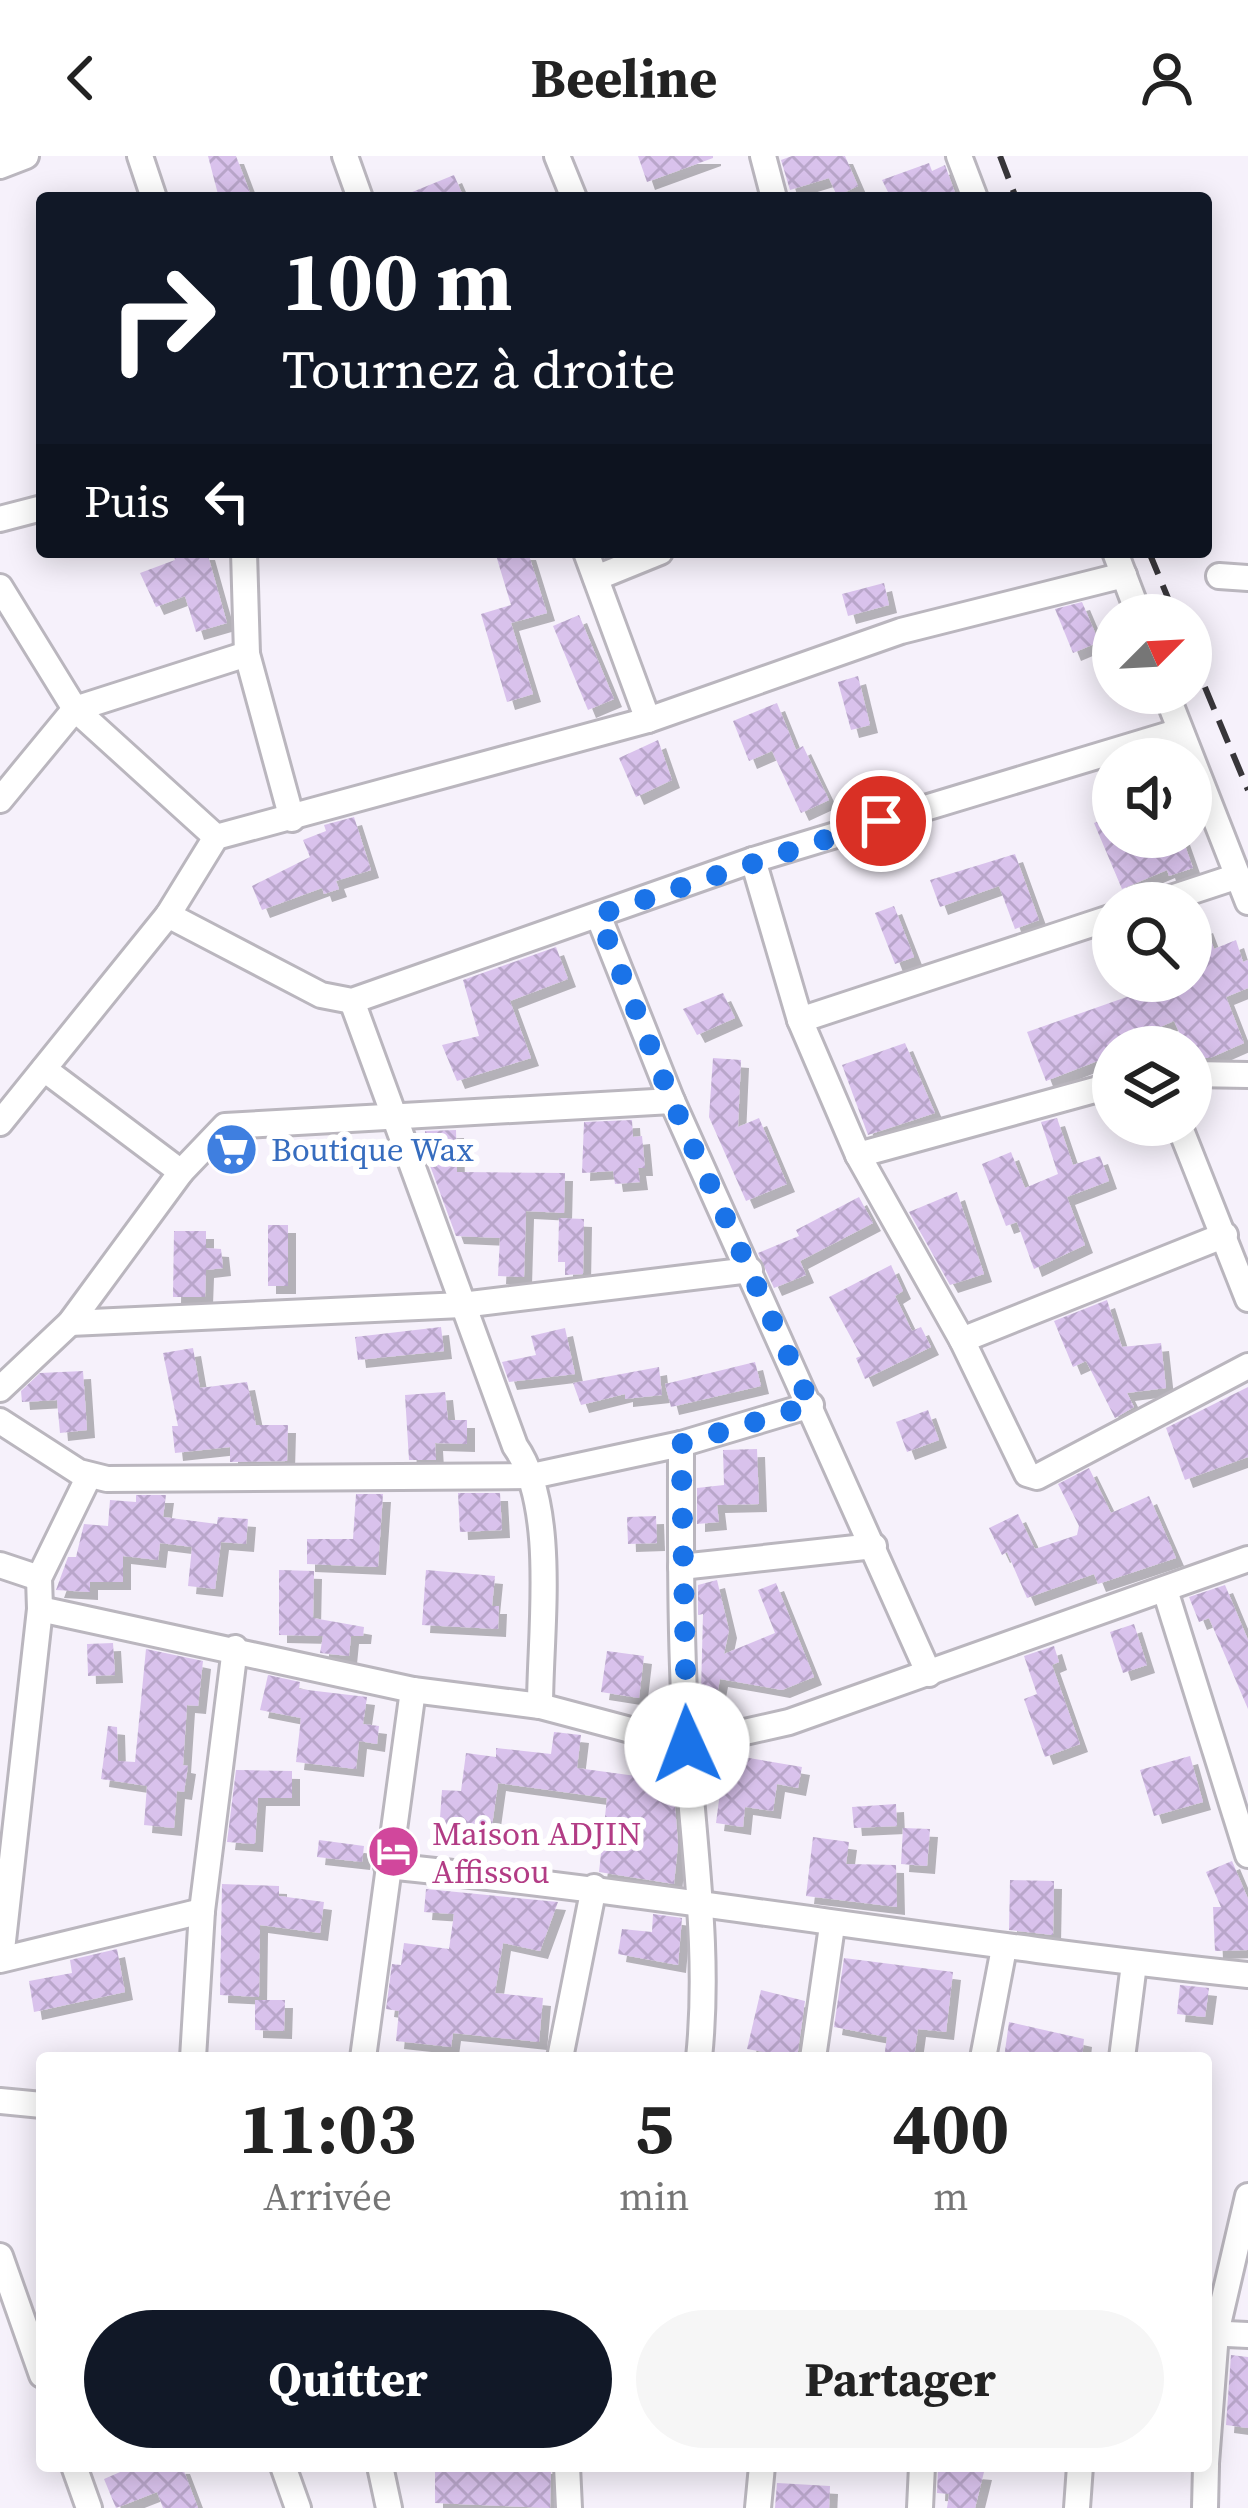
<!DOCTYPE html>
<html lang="fr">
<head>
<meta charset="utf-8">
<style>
	body { margin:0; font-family:"Source Serif 4",serif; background:#f6f6f6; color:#222; height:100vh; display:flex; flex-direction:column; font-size:45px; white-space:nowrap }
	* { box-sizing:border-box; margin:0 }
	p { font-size:39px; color:#767676 }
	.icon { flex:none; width:66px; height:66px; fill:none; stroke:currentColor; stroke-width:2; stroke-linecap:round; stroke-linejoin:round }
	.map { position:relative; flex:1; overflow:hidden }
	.sheet { position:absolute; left:36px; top:1896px; width:1176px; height:420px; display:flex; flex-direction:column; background:#fff; border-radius:12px; box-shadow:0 6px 30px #0003 }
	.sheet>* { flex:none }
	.guide { position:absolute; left:36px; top:36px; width:1176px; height:366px; border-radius:12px; box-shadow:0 6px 30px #0003; background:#111827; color:#fff; overflow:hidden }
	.needle { width:78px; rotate:66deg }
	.controls { position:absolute; left:1092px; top:438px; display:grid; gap:24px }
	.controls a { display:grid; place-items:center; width:120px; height:120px; border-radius:50%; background:#fff; box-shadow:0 6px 30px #0003; font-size:60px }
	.pin { position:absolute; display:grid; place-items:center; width:102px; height:102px; color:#fff; margin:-51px; border:6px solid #fff; border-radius:50%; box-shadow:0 3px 12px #0007 }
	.me { position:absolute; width:132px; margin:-66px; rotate:358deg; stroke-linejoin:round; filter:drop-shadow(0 0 9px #0008) }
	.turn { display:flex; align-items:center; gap:42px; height:252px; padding:0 48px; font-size:54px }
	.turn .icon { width:156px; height:156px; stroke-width:2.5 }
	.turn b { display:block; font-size:84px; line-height:102px }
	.then { display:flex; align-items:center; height:114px; padding:0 48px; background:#0003; gap:24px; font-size:45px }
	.eta { display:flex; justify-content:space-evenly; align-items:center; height:204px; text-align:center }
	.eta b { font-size:72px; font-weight:700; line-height:84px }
	.action { display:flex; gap:24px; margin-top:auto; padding:24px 48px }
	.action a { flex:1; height:138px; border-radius:72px; background:#111827; color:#fff; font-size:48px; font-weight:700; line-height:138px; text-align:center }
	.action a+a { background:#f6f6f6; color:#222 }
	header { display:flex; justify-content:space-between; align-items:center; height:156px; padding:0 48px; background:#fff; font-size:54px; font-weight:700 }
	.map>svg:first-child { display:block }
</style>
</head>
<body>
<header><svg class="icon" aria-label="back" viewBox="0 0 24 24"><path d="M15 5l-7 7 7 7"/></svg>Beeline<svg class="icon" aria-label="person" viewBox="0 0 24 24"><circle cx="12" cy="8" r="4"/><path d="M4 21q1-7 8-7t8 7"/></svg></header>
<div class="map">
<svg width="1248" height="2352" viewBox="0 0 1248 2352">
	<defs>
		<pattern id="building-cross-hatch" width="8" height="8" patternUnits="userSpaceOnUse" patternTransform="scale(3)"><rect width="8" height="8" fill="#d9c2ec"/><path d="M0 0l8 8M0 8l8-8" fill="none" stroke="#b9a6ca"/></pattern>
		<filter id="shadow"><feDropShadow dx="8" dy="8" stdDeviation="0" flood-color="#0004"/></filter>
	</defs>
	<rect width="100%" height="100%" fill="#f6f1fb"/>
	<g fill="url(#building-cross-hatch)" filter="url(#shadow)">
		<polygon points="208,0 236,0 252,42 219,42"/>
		<polygon points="638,0 713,0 713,2 647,26"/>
		<polygon points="792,0 845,0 858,30 837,40 829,22 790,34 781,4"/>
		<polygon points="929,7 932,15 945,9 957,42 891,42 882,24"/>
		<polygon points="454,19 464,42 400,42 400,41"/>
		<polygon points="173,396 207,396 227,467 196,476 185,440 156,451 140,417 175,404"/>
		<polygon points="495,396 528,396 547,457 511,467 533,538 507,546 481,458 511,449"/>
		<polygon points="884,427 889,449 848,460 842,438"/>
		<polygon points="1082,446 1099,486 1073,497 1055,453"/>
		<polygon points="579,459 614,543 588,554 553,470"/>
		<polygon points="858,520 870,569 851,574 838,526"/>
		<polygon points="777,547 796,594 803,590 829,644 801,657 772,595 749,605 733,565"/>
		<polygon points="658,584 672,624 636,641 619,602"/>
		<polygon points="1113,659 1113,681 1182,681 1193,712 1169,720 1167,714 1122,733 1094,667"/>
		<polygon points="354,661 371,714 336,725 339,733 324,738 322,732 262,754 252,730 310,701 303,684 326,675 324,669"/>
		<polygon points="1015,698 1039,764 1015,773 999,730 940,751 930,724"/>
		<polygon points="894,750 914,801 895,808 875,757"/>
		<polygon points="1205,769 1214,793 1236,784 1243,806 1248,804 1248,832 1226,841 1244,887 1210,902 1191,902 1191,891 1186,891 1174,865 1123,887 1124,891 1113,891 1113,899 1046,925 1027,876 1138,837 1141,843 1191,825 1191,775"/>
		<polygon points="556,791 568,823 510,845 531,902 457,925 442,889 479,880 463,824"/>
		<polygon points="723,837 735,862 697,879 683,853"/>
		<polygon points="905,887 935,957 868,979 842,909"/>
		<polygon points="713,902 741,904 738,971 759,962 787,1028 746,1045 709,961"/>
		<polygon points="1057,962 1073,1009 1100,1000 1109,1025 1067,1041 1085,1089 1034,1113 1017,1066 1006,1070 982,1008 1011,996 1025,1032 1058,1018 1041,966"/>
		<polygon points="632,964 633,981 642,980 645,1012 638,1012 640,1026 615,1028 613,1015 582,1017 584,966"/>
		<polygon points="456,974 457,1016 565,1017 564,1057 526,1055 524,1121 498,1120 500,1082 456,1080 425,996 425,975"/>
		<polygon points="957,1036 984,1118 950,1129 909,1056"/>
		<polygon points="859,1041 873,1067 800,1105 806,1119 774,1132 758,1097 799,1080 796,1074"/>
		<polygon points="559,1062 584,1063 583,1118 565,1119 565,1106 558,1106"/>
		<rect x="268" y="1069" width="20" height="61"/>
		<polygon points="174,1075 206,1075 206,1092 221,1093 223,1112 206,1114 205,1141 173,1141"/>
		<polygon points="891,1109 903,1135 895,1140 912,1175 921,1171 931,1191 865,1223 856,1202 861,1200 829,1141"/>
		<polygon points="1107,1144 1122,1191 1161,1187 1166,1232 1127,1237 1134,1251 1115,1262 1086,1205 1073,1211 1054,1165"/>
		<polygon points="441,1171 444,1195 358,1204 355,1181"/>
		<polygon points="565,1172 575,1218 509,1226 502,1206 536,1199 531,1180"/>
		<polygon points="193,1192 200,1232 247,1226 256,1269 288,1269 287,1305 230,1306 230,1291 175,1297 172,1270 178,1270 163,1197"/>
		<polygon points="755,1206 761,1230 671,1251 665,1228"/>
		<polygon points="659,1211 662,1239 625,1243 625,1238 581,1249 573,1227"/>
		<polygon points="83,1215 87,1274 60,1277 57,1244 22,1246 21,1235 40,1217"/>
		<polygon points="1248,1231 1248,1301 1185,1324 1166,1272"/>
		<polygon points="445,1236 448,1264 467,1264 467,1288 435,1287 436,1304 409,1304 405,1239"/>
		<polygon points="928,1254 939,1284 907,1296 896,1266"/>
		<polygon points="757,1293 759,1348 717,1349 719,1366 697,1368 697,1332 724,1329 723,1294"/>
		<polygon points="1089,1312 1111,1357 1149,1340 1176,1402 1098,1428 1094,1418 1027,1442 1007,1396 1002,1399 989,1372 1018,1358 1035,1393 1077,1379 1079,1370 1058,1328"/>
		<polygon points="458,1337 500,1337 502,1374 460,1376"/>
		<polygon points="356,1338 383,1338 378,1411 307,1408 307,1383 353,1383"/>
		<polygon points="136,1339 166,1339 163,1361 217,1368 218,1361 248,1363 246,1388 221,1386 215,1433 188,1430 192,1391 160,1387 158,1404 123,1400 123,1426 90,1426 90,1436 56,1434 68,1401 76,1401 84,1368 108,1370 110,1344 136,1346"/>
		<polygon points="656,1360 657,1387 628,1388 627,1361"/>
		<polygon points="279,1414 314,1415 313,1462 364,1471 363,1480 351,1480 349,1500 320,1497 323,1480 279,1479"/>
		<polygon points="426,1414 495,1420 492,1450 499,1450 498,1473 422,1469"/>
		<polygon points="717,1424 729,1474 724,1498 775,1477 758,1434 776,1427 814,1521 782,1534 720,1523 717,1539 701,1536 703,1458 698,1459 698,1429"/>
		<polygon points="1225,1429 1248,1484 1248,1553 1209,1462 1199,1466 1189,1441"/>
		<polygon points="1134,1468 1147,1509 1123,1517 1110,1476"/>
		<polygon points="113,1487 115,1519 88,1520 87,1488"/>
		<polygon points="1054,1490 1059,1506 1052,1509 1080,1588 1045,1601 1024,1543 1037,1538 1024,1500"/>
		<polygon points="146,1493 203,1505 198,1550 187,1549 183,1609 188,1610 184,1636 177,1635 174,1672 144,1669 147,1630 101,1623 108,1570 117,1571 118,1605 135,1606"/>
		<polygon points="607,1495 644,1500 639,1542 601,1536"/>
		<polygon points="268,1519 300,1526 299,1533 367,1541 363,1568 379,1570 377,1588 359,1585 356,1613 296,1606 301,1562 260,1554"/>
		<polygon points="554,1576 581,1579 577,1612 673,1625 678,1688 674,1728 599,1716 607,1642 498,1627 490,1684 439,1676 442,1634 461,1635 466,1597 496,1601 496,1592 551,1598"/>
		<polygon points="725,1598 802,1611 798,1632 777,1628 773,1655 745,1651 743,1671 716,1667"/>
		<polygon points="1190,1600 1203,1646 1154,1660 1140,1614"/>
		<polygon points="236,1614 292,1615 292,1642 258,1642 255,1688 227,1686"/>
		<polygon points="896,1648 897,1670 854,1672 852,1651"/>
		<polygon points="903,1672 930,1673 927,1710 901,1708"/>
		<polygon points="813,1681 849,1686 846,1708 896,1709 897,1751 806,1740"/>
		<polygon points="319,1684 364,1690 362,1706 317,1701"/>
		<polygon points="1232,1705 1248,1743 1248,1794 1215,1795 1213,1751 1221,1751 1206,1716"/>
		<polygon points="1010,1724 1054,1725 1053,1779 1009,1774"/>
		<polygon points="222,1728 279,1730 279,1740 324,1746 320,1777 260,1769 259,1841 220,1839"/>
		<polygon points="426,1733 558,1746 540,1795 503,1787 495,1837 543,1842 539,1886 453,1877 451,1891 396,1885 399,1855 386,1853 392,1808 401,1809 404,1787 449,1793 454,1758 424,1756"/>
		<polygon points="653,1758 682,1762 678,1809 618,1798 622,1773 652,1776"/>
		<polygon points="117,1793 125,1836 34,1856 29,1825 72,1817 70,1804"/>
		<polygon points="844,1802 953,1816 946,1876 918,1873 914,1902 884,1902 887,1881 834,1871"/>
		<polygon points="1180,1829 1209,1832 1205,1861 1177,1858"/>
		<polygon points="761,1834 805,1845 797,1902 747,1893"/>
		<polygon points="255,1844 285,1844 284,1875 255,1874"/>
		<polygon points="1009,1866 1084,1883 1082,1902 1004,1902"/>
		<polygon points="1231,2199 1248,2201 1248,2272 1226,2269"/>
		<polygon points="134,2310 182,2310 198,2352 163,2352 157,2336 116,2352 104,2323"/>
		<polygon points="471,2310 551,2310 550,2352 435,2347 435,2314 470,2316"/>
		<polygon points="938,2312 984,2316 975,2352 947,2352 949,2338 937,2337"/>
		<polygon points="777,2327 830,2330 829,2352 775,2352"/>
	</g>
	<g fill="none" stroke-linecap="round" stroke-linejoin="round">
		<defs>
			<g id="minor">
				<polyline points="140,0 154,42"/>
				<polyline points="345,0 360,42"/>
				<polyline points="557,0 574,42"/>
				<polyline points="763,0 774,42"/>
				<polyline points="959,0 975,42"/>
				<polyline points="0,10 26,0"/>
				<polyline points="0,363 42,352"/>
				<polyline points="244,396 247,498 292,663"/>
				<polyline points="586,396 648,564"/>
				<polyline points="1115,396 1139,459"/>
				<polyline points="1219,420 1248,422"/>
				<polyline points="596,422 660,396"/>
				<polyline points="0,431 75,553 216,681"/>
				<polyline points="1166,537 1248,746"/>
				<polyline points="0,644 75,553 247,498"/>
				<polyline points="753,704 800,864 858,999 962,1184 1027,1318 1037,1321 1248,1210"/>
				<polyline points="1156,747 1238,720"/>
				<polyline points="168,759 321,839 352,845 753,704 1180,575"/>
				<polyline points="598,759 672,945 929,1518"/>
				<path d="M352,845L515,1290C558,1351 540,1476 540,1550"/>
				<polyline points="800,864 1113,761"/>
				<polyline points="44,913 181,1016"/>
				<polyline points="1191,918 1248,919"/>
				<polyline points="0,967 168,759 216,681 648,564 901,475 1124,419"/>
				<polyline points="1179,969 1248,1143"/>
				<polyline points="858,999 1113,929"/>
				<polyline points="70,1167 462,1149 750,1114"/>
				<polyline points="962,1184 1225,1079"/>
				<polyline points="0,1233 70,1167 181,1016 225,970 672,945"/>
				<polyline points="0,1265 79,1316 107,1323 532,1320 681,1288 811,1249"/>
				<path d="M681,1288C681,1388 680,1490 687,1591C694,1695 710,1797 699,1902"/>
				<polyline points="0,1409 39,1422"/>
				<polyline points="681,1411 874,1390"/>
				<polyline points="1165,1434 1248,1699"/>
				<polyline points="40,1453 413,1534 540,1550 687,1589 789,1566 1248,1403"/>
				<path d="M387,1710C675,1739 960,1789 1248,1819"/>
				<polyline points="1,1803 40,1453 39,1422 89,1320"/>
				<polyline points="0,1804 202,1755"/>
				<polyline points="193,1902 202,1755 235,1492"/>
				<polyline points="363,1902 413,1534"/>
				<polyline points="560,1902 594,1731"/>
				<polyline points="813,1902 832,1770"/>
				<polyline points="983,1902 1004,1792"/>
				<polyline points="1122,1902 1134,1808"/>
				<polyline points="0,1945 42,1949"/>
				<polyline points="0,2100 42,2219"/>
				<polyline points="1206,2177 1248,2179"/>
				<polyline points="1206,2307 1216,2177 1248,2040"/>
				<polyline points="74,2310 89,2352"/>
				<polyline points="283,2310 298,2352"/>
				<polyline points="380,2310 389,2352"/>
				<polyline points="567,2310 569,2352"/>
				<polyline points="758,2352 762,2310"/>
				<polyline points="920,2352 922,2310"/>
				<polyline points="1077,2352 1080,2310"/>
				<polyline points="1205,2352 1206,2310"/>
			</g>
		</defs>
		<use href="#minor" stroke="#bab6be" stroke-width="30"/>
		<use href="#minor" stroke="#fff" stroke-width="24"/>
		<g stroke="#38363a" stroke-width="6" stroke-dasharray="24 12" stroke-linecap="butt">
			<polyline points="1000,0 1016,42"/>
			<polyline points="1149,396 1175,459"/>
			<polyline points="1191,498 1248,634"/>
		</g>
	</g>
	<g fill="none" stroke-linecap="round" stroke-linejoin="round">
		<polyline stroke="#1a73e8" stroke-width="21" stroke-dasharray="0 37.8" points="687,1589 681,1288 811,1249 672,945 598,759 881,665"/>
	</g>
	<defs>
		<symbol id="supermarket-disc" viewBox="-11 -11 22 22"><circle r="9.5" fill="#3f7fe0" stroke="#fff"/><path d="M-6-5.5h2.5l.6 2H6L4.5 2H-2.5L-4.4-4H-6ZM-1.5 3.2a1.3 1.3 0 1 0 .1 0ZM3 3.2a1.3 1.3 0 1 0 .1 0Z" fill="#fff"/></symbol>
		<symbol id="hotel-disc" viewBox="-11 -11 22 22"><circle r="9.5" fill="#d1479c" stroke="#fff"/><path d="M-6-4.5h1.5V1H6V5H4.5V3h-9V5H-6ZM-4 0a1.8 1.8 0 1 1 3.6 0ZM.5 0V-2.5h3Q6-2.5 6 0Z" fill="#fff"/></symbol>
	</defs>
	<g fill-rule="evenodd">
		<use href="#supermarket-disc" x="202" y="964" width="59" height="59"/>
		<use href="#hotel-disc" x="364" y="1666" width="59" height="59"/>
	</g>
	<g text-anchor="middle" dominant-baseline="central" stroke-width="12" stroke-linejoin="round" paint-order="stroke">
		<g font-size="33" fill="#366cbe" stroke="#fff" text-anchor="start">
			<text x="271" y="993">Boutique Wax</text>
		</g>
		<g font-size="33" fill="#b23c85" stroke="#fff" text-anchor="start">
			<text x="432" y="1677">Maison ADJIN<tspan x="432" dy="38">Affissou</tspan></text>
		</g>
	</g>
</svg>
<div class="controls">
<a><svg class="needle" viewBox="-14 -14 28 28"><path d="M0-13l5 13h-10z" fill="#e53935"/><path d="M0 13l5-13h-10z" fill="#767676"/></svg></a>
<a><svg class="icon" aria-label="sound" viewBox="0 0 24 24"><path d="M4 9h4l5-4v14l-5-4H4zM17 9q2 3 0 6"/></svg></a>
<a><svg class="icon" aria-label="search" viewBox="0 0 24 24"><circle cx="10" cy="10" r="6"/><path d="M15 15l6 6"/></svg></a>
<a><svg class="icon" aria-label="layers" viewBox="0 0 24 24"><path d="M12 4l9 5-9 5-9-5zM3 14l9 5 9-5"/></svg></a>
</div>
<div class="pin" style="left:881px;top:665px;background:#d93025"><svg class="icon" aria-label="arrive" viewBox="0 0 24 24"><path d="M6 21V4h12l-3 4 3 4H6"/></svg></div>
<svg class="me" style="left:687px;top:1589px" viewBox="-20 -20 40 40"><circle r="19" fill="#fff"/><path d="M0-13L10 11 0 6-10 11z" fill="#1a73e8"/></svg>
<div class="guide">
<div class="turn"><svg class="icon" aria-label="right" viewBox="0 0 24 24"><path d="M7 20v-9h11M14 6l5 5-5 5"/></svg><div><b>100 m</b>Tournez à droite</div></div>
<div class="then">Puis<svg class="icon" aria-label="left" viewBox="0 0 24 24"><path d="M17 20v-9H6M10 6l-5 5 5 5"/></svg></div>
</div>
<section class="sheet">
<div class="eta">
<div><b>11:03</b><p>Arrivée</p></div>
<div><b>5</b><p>min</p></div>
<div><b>400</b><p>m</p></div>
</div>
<div class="action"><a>Quitter</a><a>Partager</a></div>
</section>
</div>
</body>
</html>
